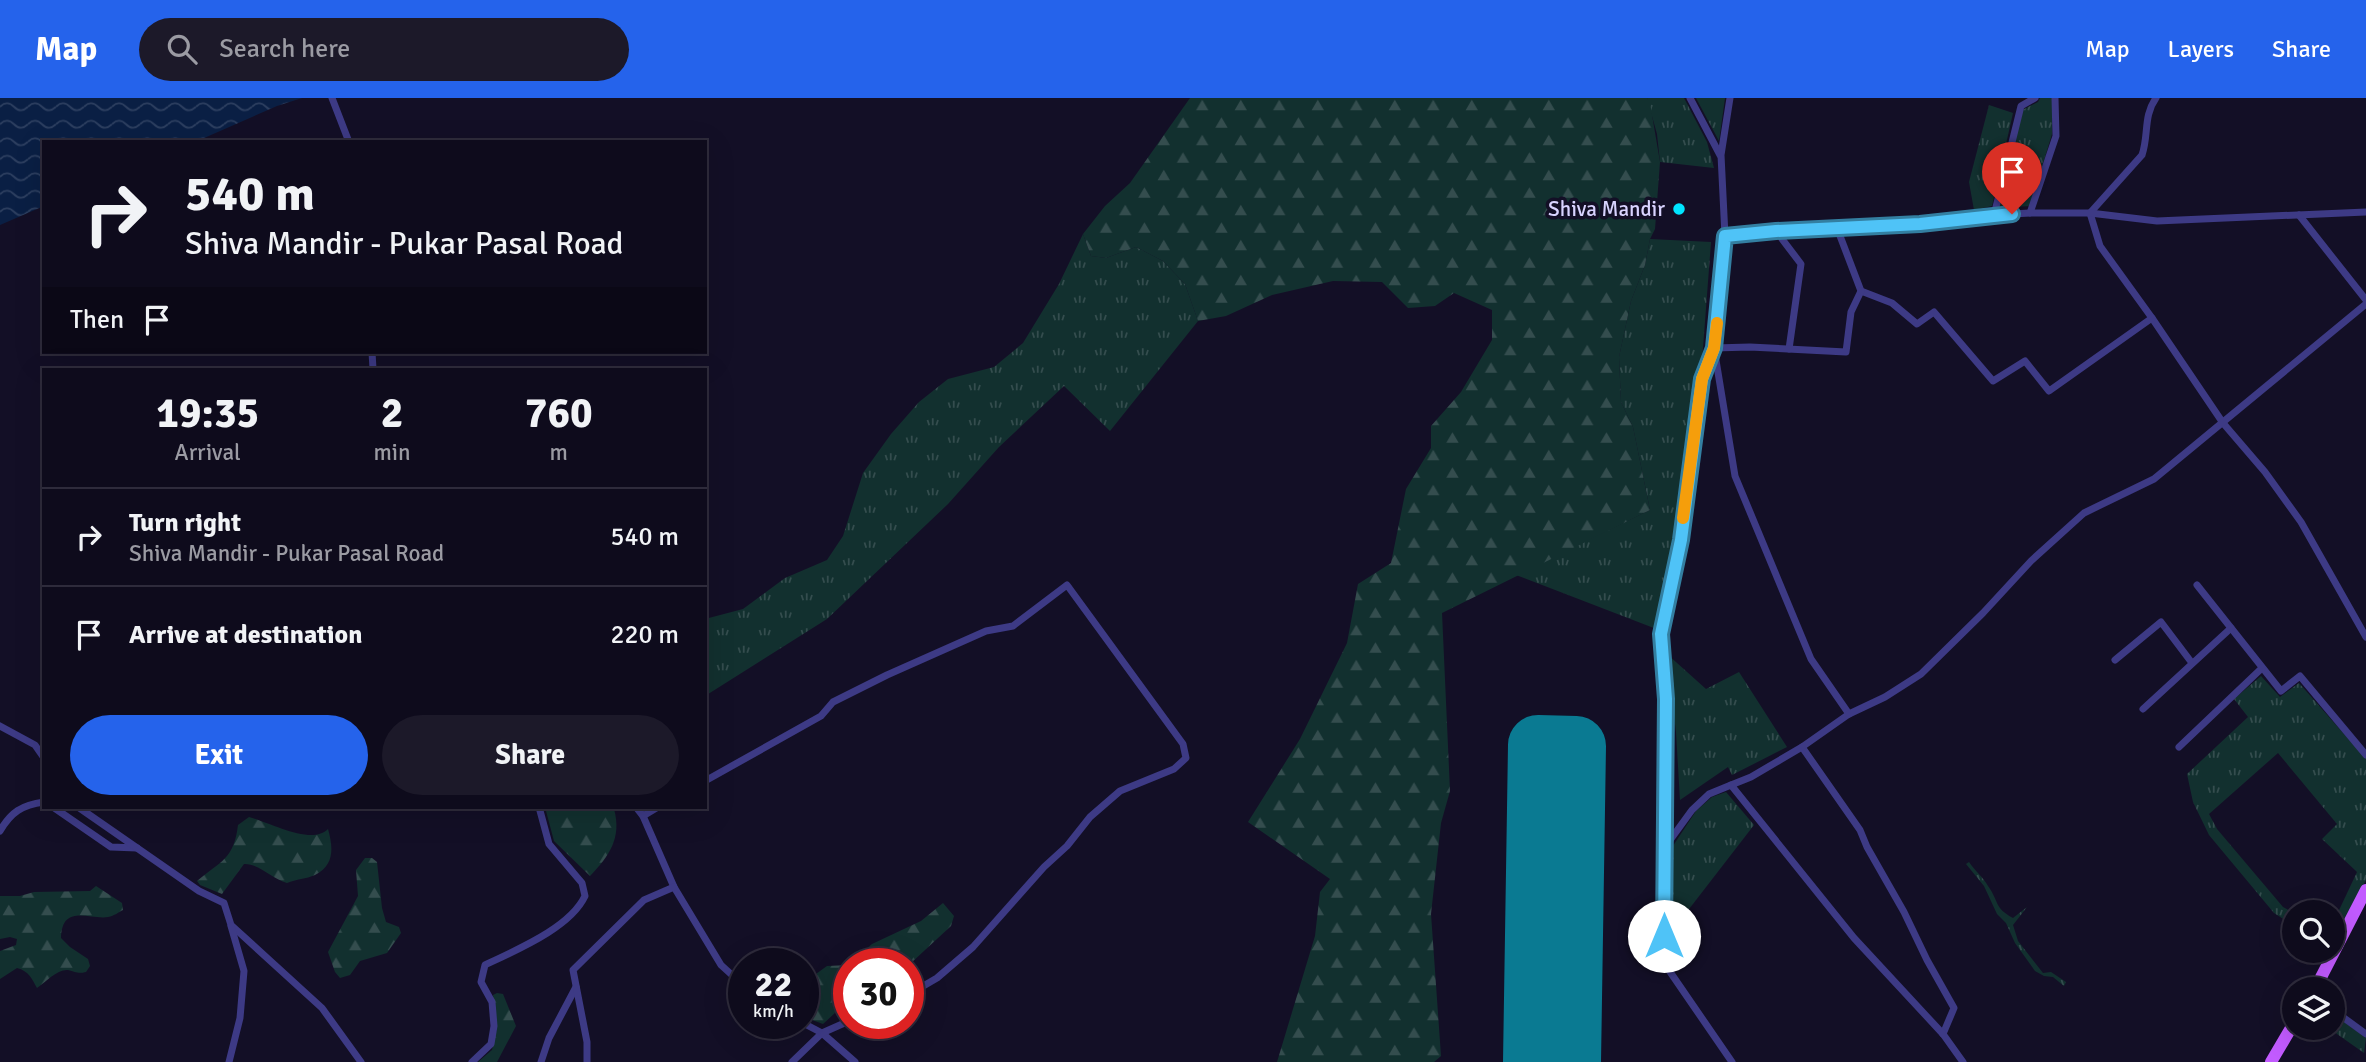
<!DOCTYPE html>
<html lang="en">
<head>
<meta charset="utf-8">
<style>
	body { margin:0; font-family:Signika,sans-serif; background:#1c1929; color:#f1f3f6; height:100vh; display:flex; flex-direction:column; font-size:26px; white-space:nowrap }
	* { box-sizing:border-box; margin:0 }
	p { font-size:23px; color:#9b9ba3 }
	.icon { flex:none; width:38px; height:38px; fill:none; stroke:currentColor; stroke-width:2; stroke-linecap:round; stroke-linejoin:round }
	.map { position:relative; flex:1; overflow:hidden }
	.details { position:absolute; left:42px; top:270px; width:665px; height:441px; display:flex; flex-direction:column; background:#0e0b1c; border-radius:0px; box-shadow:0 7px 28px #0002,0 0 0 2px #2e2b3b }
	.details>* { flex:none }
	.banner { position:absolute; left:42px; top:42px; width:665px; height:214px; border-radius:0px; box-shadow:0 7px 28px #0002,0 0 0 2px #2e2b3b; background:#0e0b1c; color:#f1f3f6; overflow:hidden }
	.tools { position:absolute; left:2282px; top:802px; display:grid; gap:14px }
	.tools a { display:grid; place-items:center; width:63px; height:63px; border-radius:50%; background:#0e0b1c; box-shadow:0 7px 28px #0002,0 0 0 2px #2e2b3b; font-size:35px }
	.speed { position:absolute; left:728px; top:850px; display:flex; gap:14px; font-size:35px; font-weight:700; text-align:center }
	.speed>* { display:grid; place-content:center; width:91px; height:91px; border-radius:50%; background:#0e0b1c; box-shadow:0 7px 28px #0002,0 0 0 2px #2e2b3b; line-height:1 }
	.speed small { font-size:18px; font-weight:400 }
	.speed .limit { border:10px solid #d22; background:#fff; color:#111 }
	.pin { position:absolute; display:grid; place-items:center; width:60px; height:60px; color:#fff; margin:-72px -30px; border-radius:50% 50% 50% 0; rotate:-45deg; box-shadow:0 0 7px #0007 }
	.pin .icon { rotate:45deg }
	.me { position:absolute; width:77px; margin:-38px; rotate:0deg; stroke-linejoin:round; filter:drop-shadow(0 0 5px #0008) }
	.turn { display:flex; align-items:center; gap:24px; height:147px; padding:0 28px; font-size:32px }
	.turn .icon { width:91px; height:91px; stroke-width:2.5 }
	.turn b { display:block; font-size:49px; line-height:60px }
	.then { display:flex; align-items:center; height:66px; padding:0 28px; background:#0003; gap:14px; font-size:26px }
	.eta { display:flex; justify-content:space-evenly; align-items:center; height:119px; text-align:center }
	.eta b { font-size:42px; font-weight:700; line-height:49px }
	.action { display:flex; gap:14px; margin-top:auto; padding:14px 28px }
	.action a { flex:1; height:80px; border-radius:42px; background:#2563eb; color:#fff; font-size:28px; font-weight:700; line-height:80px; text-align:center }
	.action a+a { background:#1c1929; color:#f1f3f6 }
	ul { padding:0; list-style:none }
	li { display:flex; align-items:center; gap:21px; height:98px; padding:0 28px; border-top:2px solid #2e2b3b }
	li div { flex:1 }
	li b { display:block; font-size:26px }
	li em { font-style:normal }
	header { display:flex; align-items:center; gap:42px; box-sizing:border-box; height:98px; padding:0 35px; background:#2563eb; color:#fff }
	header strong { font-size:33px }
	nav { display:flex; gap:38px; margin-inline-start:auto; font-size:24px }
	.search { width:490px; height:63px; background:#1c1929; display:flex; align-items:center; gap:18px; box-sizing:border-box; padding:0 24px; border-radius:38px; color:#9b9ba3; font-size:26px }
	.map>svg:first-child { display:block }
</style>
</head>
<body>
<header>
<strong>Map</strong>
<div class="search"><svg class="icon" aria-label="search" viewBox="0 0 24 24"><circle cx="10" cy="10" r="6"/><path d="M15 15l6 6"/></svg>Search here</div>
<nav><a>Map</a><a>Layers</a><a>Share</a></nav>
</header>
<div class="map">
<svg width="2366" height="964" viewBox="0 0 2366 964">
	<defs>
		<pattern id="grass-tufts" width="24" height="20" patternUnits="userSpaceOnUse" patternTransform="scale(1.75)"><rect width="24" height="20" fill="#12302f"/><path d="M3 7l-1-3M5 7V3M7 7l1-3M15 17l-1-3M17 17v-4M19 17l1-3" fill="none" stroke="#344d4e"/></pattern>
		<pattern id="forest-firs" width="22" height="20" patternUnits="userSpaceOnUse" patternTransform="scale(1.75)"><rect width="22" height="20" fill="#12302f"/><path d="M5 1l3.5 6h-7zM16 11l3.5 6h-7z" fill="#344d4e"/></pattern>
		<pattern id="water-waves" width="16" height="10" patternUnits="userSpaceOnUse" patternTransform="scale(1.75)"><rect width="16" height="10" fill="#0a1f44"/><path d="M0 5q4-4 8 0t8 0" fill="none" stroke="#2d3f60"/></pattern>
	</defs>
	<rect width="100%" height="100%" fill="#130f26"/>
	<g fill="url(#grass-tufts)">
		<polygon points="1647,0 1684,0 1707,44 1714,70 1660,64 1657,36"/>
		<polygon points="1696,0 1725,0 1719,43"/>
		<polygon points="2040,0 2052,0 2052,36 2030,108 1998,110 2022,12 2038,4"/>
		<polygon points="1989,7 2013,15 1992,108 1974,112 1969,84"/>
		<polygon points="1083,136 1091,158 1106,160 1136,149 1163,163 1185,186 1198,223 1110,333 1064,288 999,349 948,406 827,521 705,598 705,521 743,511 785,480 827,462 843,438 863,375 891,336 919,304 948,281 994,269 1023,245 1059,186"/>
		<polygon points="1650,141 1711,144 1702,263 1659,532 1516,477 1650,412 1633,329 1621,304 1619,259 1631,203 1645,167"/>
		<polygon points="1667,556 1706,591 1739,574 1787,649 1732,677 1728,669 1680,702 1676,634"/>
		<polygon points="2261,578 2280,599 2299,585 2366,661 2366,782 2333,842 2333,825 2357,774 2322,741 2337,726 2278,655 2209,716 2217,731 2283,809 2294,815 2294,828 2274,815 2209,737 2193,704 2187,676 2248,619 2234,601"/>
		<polygon points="1726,694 1754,727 1669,837 1667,757 1696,713 1712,699"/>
		<path d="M1969,764C1975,773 1983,779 1988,788C1999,803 1994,810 2013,820L2027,809L2013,827L2018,843L2043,875L2051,874L2066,884L2064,888L2053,879L2044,878L2035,873L2015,845L2006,825L1997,816L1984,788L1966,766Z"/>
		<polygon points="2333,916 2366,940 2364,955 2327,929 2333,929"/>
	</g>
	<g fill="url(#forest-firs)">
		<polygon points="1190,0 1647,0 1650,5 1660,64 1655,131 1650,141 1645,167 1631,203 1619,259 1621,304 1633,329 1650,412 1442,515 1450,693 1441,725 1431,816 1441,958 1434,964 1277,964 1315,838 1320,794 1330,781 1248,724 1300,641 1347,545 1358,486 1391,465 1406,391 1431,350 1431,328 1461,294 1492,242 1492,212 1454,195 1435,208 1408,210 1382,184 1333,183 1272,197 1226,218 1198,223 1185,186 1163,163 1136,149 1106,160 1091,158 1083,136 1105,108 1130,85"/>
		<path d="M545,709H612L614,711C622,740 609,758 590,778L554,743Z"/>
		<path d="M249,719C269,724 312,748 328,731C333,749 335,767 315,777C306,781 296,781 287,785C272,781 258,765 244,766L222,796L200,787L197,783C221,763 234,761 238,727Z"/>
		<polygon points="365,760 372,760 377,764 382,810 386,824 399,829 401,835 387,855 360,863 350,877 340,880 335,874 328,854 358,798 356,772"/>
		<path d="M96,788L122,805L123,812C119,814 114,818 108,819C90,822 62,805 61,840L70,849L88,861L90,868L86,874C78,876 76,874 68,872C57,871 46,884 37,890C32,881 29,873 17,870L0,881V853L16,847L17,841L10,839L0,841V798H20L34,794L90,793Z"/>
		<polygon points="943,805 954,818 951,828 911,865 902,861 895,866 849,866 872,846 921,823"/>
		<polygon points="849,867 849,902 823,926 804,919 813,895 809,881 827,868"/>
		<polygon points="497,895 503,896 516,928 497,964 478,964 492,952 497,930 493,897"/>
	</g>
	<polygon fill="url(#water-waves)" points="0,0 302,0 277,8 195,44 44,44 44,108 0,127"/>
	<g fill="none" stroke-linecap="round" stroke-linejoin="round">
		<polyline stroke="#0a7a92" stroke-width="60" points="1533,964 1538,647 1576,648 1571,964"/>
		<g stroke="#3d3a85" stroke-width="7">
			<polyline points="332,0 349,44"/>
			<polyline points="1690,0 1720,57"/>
			<polyline points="1730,0 1721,57 1725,138 1714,250 1702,281 1681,442 1661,536 1666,601 1666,868 1732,964"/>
			<path d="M2156,0C2143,18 2149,37 2142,57L2090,115L2100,148L2152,220L2223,325L2265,374L2301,424L2366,539"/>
			<polyline points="2030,115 2056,38 2055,0"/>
			<polyline points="1994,117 2021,8 2035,0"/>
			<polyline points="2299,117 2366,202"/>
			<polyline points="1837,130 1861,193 1892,205 1917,226 1934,214 1993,283 2025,263 2049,293 2152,220"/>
			<polyline points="1776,133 1801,166 1789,251"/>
			<polyline points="1725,138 1776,133 1920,126 1994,117 2030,115 2090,115 2157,123 2366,114"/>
			<polyline points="372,254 373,271"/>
			<polyline points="2197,487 2281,593 2300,578 2366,657"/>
			<polyline points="2115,562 2161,524 2192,565"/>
			<polyline points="2143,611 2231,530"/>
			<polyline points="1849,616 1811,561 1735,378 1714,250 1750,249 1846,254 1851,214 1861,193"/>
			<polyline points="0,628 35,647 44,660"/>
			<polyline points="1802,649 1860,732 1867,749 1904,814 1927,862 1954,910 1943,936"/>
			<polyline points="2179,649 2262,570"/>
			<polyline points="705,683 821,618 833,604 887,577 986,533 1013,528 1067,487 1183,646 1186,660 1174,671 1120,693 1090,719 1067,748 1044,769 973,849 937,880 908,897"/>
			<polyline points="53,709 111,749 137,750"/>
			<polyline points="78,709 199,793 224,805 231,827 322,910 361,964"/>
			<polyline points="636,709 643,718 674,789 721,867 744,888"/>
			<polyline points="643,718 658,709"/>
			<path d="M0,733C11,714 22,707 44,704"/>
			<polyline points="1665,749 1692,712 1709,696 1731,687"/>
			<polyline points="2333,912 2366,936"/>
			<polyline points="803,925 822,935 855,964"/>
			<polyline points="229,964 240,920 244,873 231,828"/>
			<path d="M472,964L491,946L494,928L492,904L481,884L485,867C516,852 570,830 585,798L582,785L549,746L539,709"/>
			<polyline points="541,964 549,940 576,889"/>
			<polyline points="587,964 587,944 573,872 644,802 674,789"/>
			<polyline points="792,964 822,935 849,923"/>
			<polyline points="1963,964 1943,936 1854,840 1731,687 1751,679 1802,649 1849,616 1885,599 1921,576 1983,515 2031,463 2084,415 2154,381 2366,206"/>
		</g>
		<g stroke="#c25bff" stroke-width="12">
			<polyline points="2315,891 2366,792"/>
			<polyline points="2271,964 2294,925"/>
		</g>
	</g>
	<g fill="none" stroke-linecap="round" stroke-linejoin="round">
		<defs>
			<polyline id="route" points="1664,838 1666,601 1661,536 1681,442 1702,281 1714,250 1725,138 1776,133 1920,126 2012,116"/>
		</defs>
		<use href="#route" stroke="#337fa1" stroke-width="18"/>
		<use href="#route" stroke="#4fc3f7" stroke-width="12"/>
		<polyline stroke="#f59e0b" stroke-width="12" points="1683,420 1702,281 1714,250 1717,225"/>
	</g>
	<circle fill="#00e5ff" stroke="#130f26" stroke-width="2.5" cx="1679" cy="111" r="7"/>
	<g text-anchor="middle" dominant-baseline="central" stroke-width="7" stroke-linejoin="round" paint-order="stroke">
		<g font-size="21" fill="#d9d4ff" stroke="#130f26" text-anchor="end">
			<text x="1665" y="111">Shiva Mandir</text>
		</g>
	</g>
</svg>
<div class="tools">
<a><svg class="icon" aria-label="search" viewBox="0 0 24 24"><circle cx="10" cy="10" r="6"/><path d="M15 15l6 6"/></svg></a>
<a><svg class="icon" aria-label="layers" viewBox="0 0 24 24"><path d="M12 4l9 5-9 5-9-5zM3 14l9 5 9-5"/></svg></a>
</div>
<div class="speed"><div>22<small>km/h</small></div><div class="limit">30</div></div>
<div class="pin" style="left:2012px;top:116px;background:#d93025"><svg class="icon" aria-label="arrive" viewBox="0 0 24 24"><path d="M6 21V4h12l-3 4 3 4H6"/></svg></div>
<svg class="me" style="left:1664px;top:838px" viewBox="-20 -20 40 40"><circle r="19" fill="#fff"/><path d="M0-13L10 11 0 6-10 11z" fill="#4fc3f7"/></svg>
<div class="banner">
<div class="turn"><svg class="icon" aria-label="right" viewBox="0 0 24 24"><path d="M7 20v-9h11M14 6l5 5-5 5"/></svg><div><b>540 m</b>Shiva Mandir - Pukar Pasal Road</div></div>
<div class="then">Then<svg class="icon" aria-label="arrive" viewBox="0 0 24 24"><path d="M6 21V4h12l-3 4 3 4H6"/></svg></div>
</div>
<section class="details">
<div class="eta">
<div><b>19:35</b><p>Arrival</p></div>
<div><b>2</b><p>min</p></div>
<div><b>760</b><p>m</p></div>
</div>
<ul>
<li><svg class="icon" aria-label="right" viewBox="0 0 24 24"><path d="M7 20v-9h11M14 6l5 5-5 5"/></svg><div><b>Turn right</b><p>Shiva Mandir - Pukar Pasal Road</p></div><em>540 m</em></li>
<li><svg class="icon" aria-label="arrive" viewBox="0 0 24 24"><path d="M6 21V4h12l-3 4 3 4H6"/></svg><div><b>Arrive at destination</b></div><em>220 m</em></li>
</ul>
<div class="action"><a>Exit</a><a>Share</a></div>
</section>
</div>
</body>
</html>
